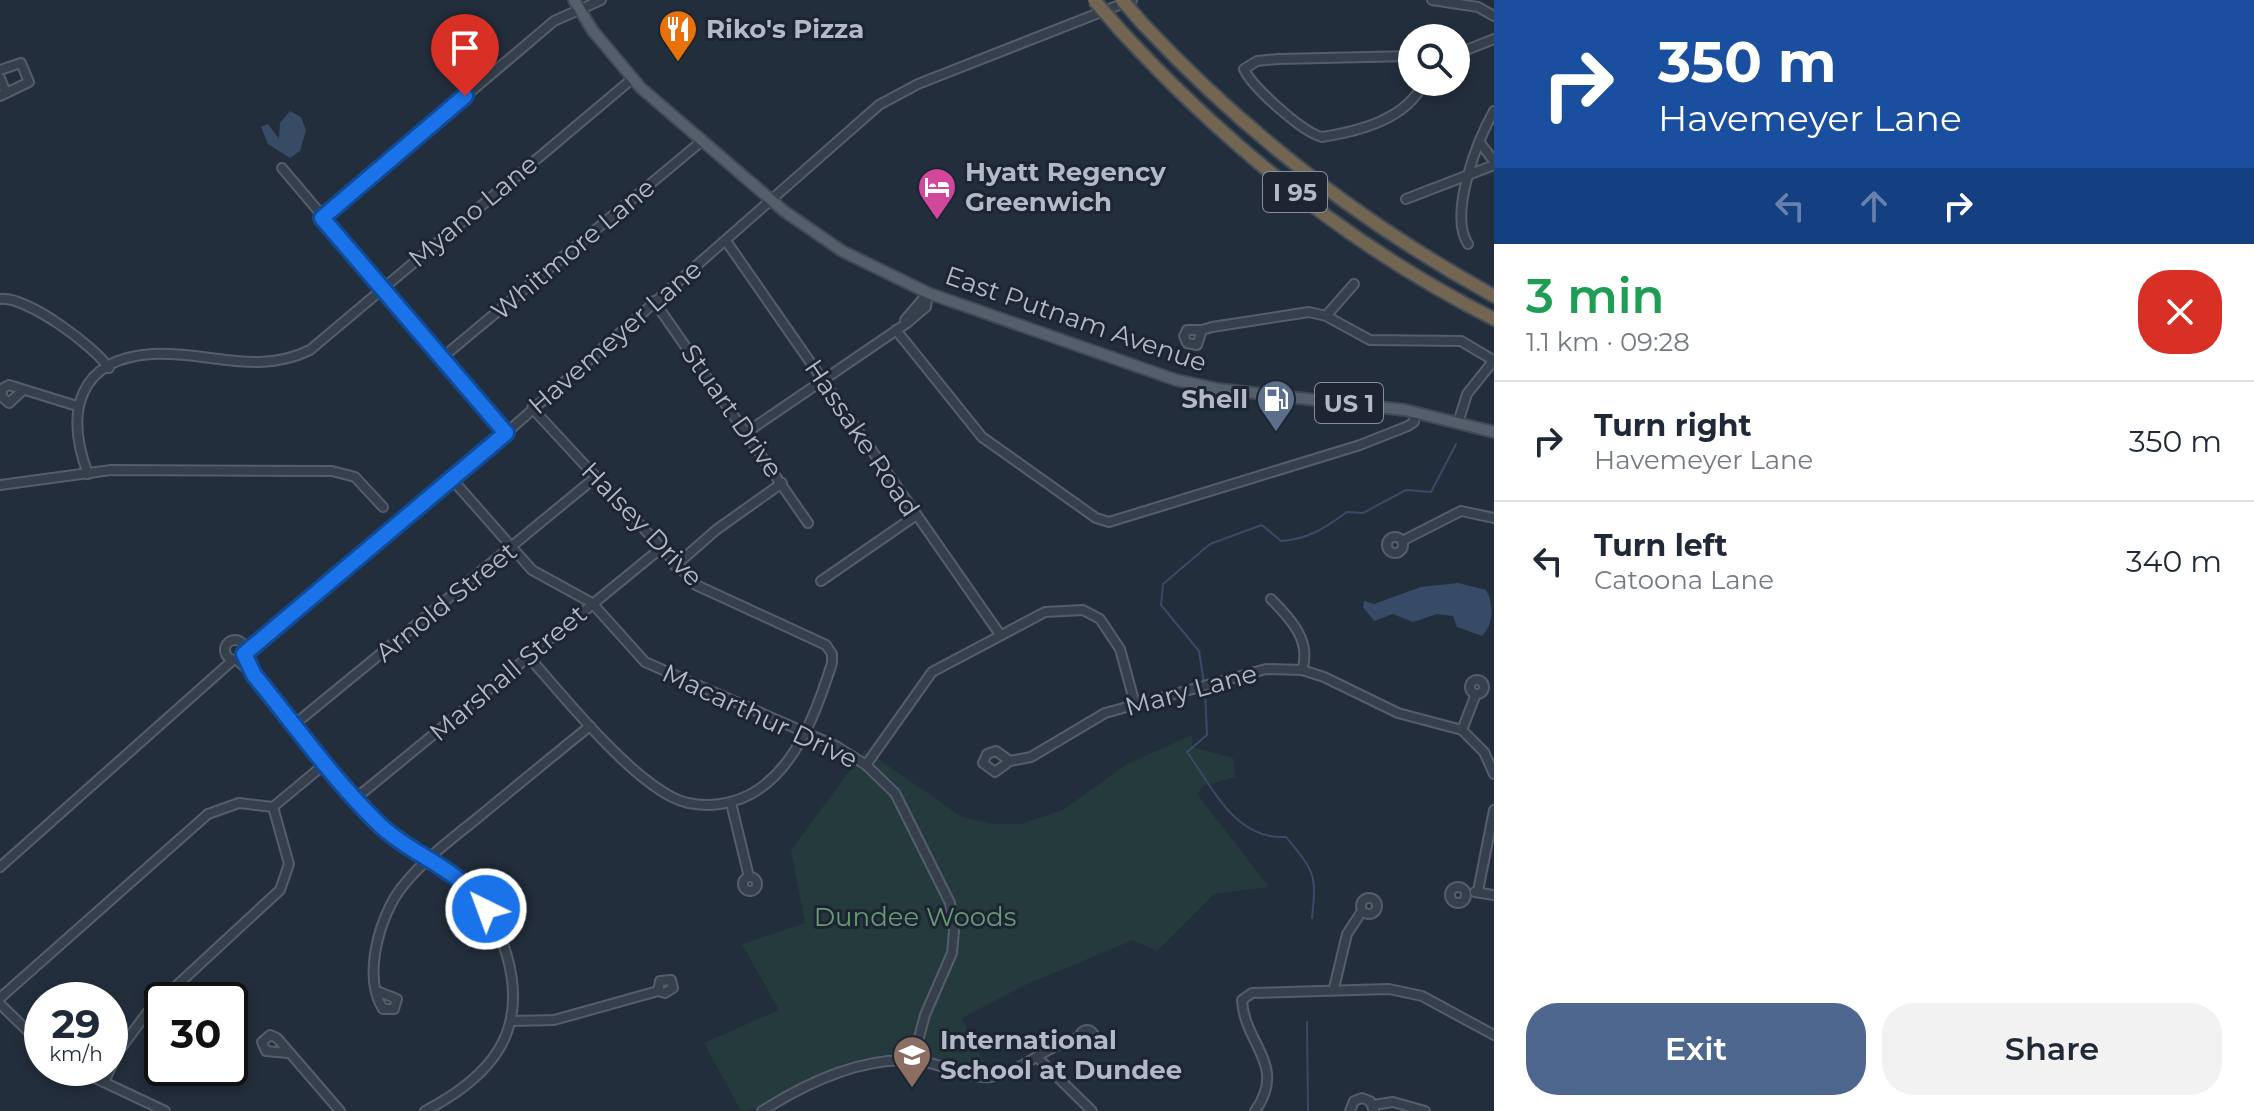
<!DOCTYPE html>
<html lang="en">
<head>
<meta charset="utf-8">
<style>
	body { margin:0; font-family:Montserrat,sans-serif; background:#f2f2f3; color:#1f2937; height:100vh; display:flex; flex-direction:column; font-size:30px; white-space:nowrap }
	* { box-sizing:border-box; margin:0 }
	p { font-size:26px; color:#747a83 }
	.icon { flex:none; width:44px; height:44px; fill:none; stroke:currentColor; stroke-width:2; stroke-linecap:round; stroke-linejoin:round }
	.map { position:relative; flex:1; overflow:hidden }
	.sheet { display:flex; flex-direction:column; background:#fff; width:760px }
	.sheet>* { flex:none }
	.hud { background:#1a4fa0; color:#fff; overflow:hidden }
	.fabs { position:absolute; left:1398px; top:24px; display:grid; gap:16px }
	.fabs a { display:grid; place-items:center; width:72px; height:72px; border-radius:50%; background:#fff; box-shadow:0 4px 12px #0003; font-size:40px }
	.speed { position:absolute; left:24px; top:982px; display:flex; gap:16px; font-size:40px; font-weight:700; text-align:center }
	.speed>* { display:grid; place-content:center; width:104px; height:104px; border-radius:50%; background:#fff; box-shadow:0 4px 12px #0003; line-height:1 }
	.speed small { font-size:20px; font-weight:400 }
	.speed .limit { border:4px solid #111; border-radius:12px; background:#fff; color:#111 }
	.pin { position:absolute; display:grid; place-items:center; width:68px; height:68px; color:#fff; margin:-82px -34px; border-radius:50% 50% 50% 0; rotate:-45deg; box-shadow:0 0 8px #0007 }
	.pin .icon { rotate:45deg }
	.me { position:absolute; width:88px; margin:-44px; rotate:318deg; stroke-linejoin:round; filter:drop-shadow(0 0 6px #0008) }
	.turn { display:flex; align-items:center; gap:28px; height:168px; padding:0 32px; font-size:36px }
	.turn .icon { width:104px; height:104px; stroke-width:2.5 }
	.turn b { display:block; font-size:56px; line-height:68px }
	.lanes { display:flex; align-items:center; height:76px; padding:0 32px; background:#0003; justify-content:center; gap:40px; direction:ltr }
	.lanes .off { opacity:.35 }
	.round { display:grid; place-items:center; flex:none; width:84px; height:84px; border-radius:32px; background:#f2f2f3 }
	.headline { display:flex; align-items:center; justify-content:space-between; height:136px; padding:0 32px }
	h1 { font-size:48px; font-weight:600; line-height:60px; color:#1e9e55 }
	.primary-button { display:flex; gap:16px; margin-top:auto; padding:16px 32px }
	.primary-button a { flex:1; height:92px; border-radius:32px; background:#4d678e; color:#fff; font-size:32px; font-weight:600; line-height:92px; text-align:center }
	.primary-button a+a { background:#f2f2f3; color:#1f2937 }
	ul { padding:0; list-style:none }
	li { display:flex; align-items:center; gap:24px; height:120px; padding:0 32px; border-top:2px solid #e0e1e3 }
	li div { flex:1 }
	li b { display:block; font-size:30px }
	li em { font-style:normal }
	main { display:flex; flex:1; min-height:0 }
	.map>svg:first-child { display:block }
</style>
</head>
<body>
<main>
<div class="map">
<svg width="1494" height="1111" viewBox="0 0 1494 1111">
	<rect width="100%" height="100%" fill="#232e3c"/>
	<path fill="#253a3d" d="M1192,735V747L1233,758L1235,777L1203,786L1197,794L1269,887L1214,894L1157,951L1133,940L1023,986L962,1018L989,1072C938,1073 912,1047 854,1061C819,1069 770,1111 741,1111L704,1043L779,1010L742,944L805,923L791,850L865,750L962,817L994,824H1021L1063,810L1127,764Z"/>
	<g fill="#384b66">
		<polygon points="290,111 301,117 306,130 300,151 290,158 268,144 261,127 268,124 279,139 280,123"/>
		<path d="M1458,583L1486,590C1494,604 1494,624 1482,636L1457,627L1453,616L1437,614L1413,622L1393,614L1374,621L1363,607L1364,601L1374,604L1421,587Z"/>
	</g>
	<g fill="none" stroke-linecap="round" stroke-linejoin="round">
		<g stroke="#384b66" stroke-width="2">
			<path d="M1204,683L1199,651L1161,605L1163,584L1210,544L1262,525L1281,541C1309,539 1325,528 1347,512L1363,513L1406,490L1431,492L1456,444"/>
			<path d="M1205,689L1207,735L1187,752C1214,789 1235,840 1286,837C1314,871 1317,873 1312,918"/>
			<polyline points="1307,1022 1308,1111"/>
		</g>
		<defs>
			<g id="minor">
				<polyline points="1432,0 1478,7 1494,16"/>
				<polyline points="1456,54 1494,39"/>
				<path d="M1412,56L1278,59L1257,61L1244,69C1252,87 1302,132 1322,137C1360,131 1407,119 1424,82"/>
				<polyline points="0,70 21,63 29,82 0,96"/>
				<polyline points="0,78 6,93"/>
				<polyline points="1480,143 1494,161"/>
				<polyline points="282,168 506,433"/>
				<polyline points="1406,199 1494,165"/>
				<polyline points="322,218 554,21 601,0"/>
				<polyline points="726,241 999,633"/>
				<path d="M1468,244C1448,214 1478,139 1494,111"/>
				<path d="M0,299C27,296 94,346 109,368"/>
				<polyline points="654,301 808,523"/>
				<polyline points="1326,316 1354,284"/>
				<polyline points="905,320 928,293"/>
				<polyline points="896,330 982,437 1096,518 1109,522 1360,445 1408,426 1414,422 1415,412"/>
				<polyline points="1202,330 1187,330 1184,336 1187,343 1197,345 1202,330 1212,327 1309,312 1326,316 1370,340 1461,341 1493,360"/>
				<polyline points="443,357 703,140"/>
				<polyline points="23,390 9,403 1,396 3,388 9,385 77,406"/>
				<polyline points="1458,423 1467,394 1494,360"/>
				<polyline points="747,432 907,323 926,307 928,293"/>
				<path d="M88,474C65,413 77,359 152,354C208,351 257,376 310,350L632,79"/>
				<polyline points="451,478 532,570 592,603 645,662 836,746 866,765 895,793 950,903 954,931 952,953 925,1015 913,1060"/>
				<polyline points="0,485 111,470 332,471 355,477 383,507"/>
				<circle cx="1395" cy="545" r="8"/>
				<polyline points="1402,541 1461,511 1494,518"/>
				<polyline points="675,566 716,530 782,483"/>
				<polyline points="821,581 915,516"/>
				<path d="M1271,599C1290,618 1312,641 1302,670"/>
				<circle cx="235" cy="650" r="10"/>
				<polyline points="245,651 506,433 879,105 918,84 1132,0"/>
				<path d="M528,656C564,697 625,773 672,797C687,805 704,806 720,804C787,795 814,719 832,663V654L826,645L696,585L532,408"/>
				<path d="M237,660L254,675C295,724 334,779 380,824C408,852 446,863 473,891C490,909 500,933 507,956C529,1033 490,1077 425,1111"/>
				<circle cx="1477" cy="687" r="7"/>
				<polyline points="295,724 596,477"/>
				<polyline points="1462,730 1476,694"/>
				<polyline points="1010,761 996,751 987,754 983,763 995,772 1010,761 1031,757 1105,713 1266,669 1302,670 1324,677 1398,713 1462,730 1484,752 1494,774"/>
				<polyline points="866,765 932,672 1045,612 1083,610 1100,619 1120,649 1135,704"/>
				<polyline points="356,798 660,549"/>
				<polyline points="731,803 749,877"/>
				<polyline points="0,867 233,660"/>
				<circle cx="750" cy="884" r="7"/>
				<circle cx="1458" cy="895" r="8"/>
				<polyline points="1478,891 1494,810"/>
				<polyline points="1475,892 1494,895"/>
				<circle cx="1369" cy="906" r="8"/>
				<polyline points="1334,988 1347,934 1362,911"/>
				<path d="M377,991L397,999L394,1009H383C362,976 380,915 402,887C424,859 453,838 480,816C516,786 553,756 590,726"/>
				<polyline points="0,998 208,814 239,803 273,807 326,763"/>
				<polyline points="0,1004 42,1045"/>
				<polyline points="512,1021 554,1020 658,991 665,993 673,988 671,980 660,981 658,991"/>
				<circle cx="1087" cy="1037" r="7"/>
				<polyline points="288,1053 266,1051 262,1042 270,1035 277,1038 340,1111"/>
				<polyline points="1037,1057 1092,1111"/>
				<polyline points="74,1068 165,1111"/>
				<polyline points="104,1082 118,1052 147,1013 280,890 289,864 273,807"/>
				<polyline points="1373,1105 1393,1102 1425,1111"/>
				<path d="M762,1111C808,1082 868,1053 924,1062C945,1065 969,1079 990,1077C1022,1073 1048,1043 1079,1038"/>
				<path d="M1255,1111C1288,1065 1244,1044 1242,1000L1252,993L1389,989L1422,996L1494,1035"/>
				<polyline points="1350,1111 1354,1101 1362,1098 1370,1101 1374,1111"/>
			</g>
			<polyline id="major" points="574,0 593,31 641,88 784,211 842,251 928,293 1176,380 1218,389 1405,410 1494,432"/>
			<g id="highway">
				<path d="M1143,24C1246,134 1363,224 1494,296"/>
				<path d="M1121,31C1228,147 1353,248 1494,319"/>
			</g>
		</defs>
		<use href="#minor" stroke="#555d6a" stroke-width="12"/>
		<use href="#major" stroke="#404955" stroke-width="14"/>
		<use href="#highway" stroke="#424a57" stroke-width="16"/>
		<use href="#minor" stroke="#36404c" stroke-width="8"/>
		<use href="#major" stroke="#545f6c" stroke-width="10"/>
		<use href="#highway" stroke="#726653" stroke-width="12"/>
		<defs>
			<g id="highway-bridge">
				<polyline points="1094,0 1121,31"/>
				<polyline points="1122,0 1143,24"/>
			</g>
		</defs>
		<use href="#highway-bridge" stroke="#424a57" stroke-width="16" stroke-linecap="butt"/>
		<use href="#highway-bridge" stroke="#726653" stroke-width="12"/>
	</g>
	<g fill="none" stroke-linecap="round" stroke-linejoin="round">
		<defs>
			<path id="route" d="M465,96L322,218L506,433L244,654L254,675C295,725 334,781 381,826C417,859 454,864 486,909"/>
		</defs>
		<use href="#route" stroke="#114b97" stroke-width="20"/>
		<use href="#route" stroke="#1a73e8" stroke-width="14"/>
	</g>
	<defs>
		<symbol id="restaurant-pin" viewBox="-11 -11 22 30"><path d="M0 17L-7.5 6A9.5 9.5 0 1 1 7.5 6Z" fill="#e8710a" stroke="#1c2531"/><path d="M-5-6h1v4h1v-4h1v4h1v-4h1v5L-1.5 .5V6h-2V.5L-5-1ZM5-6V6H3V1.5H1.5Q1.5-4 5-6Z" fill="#fff"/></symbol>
		<symbol id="hotel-pin" viewBox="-11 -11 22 30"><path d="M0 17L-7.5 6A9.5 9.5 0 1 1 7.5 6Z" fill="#d1479c" stroke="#1c2531"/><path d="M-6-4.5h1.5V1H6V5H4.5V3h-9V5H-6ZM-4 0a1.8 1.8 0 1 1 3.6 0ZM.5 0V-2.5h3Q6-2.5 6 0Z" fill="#fff"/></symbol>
		<symbol id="fuel-pin" viewBox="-11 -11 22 30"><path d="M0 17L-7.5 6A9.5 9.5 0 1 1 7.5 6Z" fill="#5c6f8a" stroke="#1c2531"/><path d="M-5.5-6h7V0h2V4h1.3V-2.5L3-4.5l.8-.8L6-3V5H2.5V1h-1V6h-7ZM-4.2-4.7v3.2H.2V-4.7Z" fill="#fff"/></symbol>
		<symbol id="school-pin" viewBox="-11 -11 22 30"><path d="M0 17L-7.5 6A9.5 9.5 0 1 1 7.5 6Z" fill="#8d6e63" stroke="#1c2531"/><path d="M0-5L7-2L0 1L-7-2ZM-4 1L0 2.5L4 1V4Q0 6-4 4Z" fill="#fff"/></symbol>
	</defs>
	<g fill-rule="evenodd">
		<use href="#restaurant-pin" x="656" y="7" width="44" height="60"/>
		<use href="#hotel-pin" x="915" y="165" width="44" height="60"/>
		<use href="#fuel-pin" x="1254" y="377" width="44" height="60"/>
		<use href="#school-pin" x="890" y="1033" width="44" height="60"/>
	</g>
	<g text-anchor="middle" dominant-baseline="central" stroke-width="6" stroke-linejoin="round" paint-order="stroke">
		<g fill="#1c2531" stroke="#858d9b" stroke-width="2">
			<rect x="1263" y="172" width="64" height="40" rx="6"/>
			<rect x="1315" y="383" width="68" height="40" rx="6"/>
		</g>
		<g font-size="24" font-weight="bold" fill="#b2bac8">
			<text x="1295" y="192">I 95</text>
			<text x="1349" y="403">US 1</text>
		</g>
		<g font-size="26" font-weight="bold" fill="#b2bac8" stroke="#1c2531" text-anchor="start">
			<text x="706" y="29">Riko's Pizza</text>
			<text x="965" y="172">Hyatt Regency<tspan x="965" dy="30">Greenwich</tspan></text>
			<text x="1248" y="399" text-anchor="end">Shell</text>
			<text x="940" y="1040">International<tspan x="940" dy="30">School at Dundee</tspan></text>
		</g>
		<g font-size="26" fill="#b2bac8" stroke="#1c2531">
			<text transform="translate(473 211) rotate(-40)">Myano Lane</text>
			<text transform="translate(573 249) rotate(-40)">Whitmore Lane</text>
			<text transform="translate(1076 319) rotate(19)">East Putnam Avenue</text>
			<text transform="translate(615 337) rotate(-41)">Havemeyer Lane</text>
			<text transform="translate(732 411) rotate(55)">Stuart Drive</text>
			<text transform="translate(862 438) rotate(56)">Hassake Road</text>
			<text transform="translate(642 524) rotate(46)">Halsey Drive</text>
			<text transform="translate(446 602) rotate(-39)">Arnold Street</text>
			<text transform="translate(508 673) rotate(-40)">Marshall Street</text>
			<text transform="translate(1191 690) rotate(-15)">Mary Lane</text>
			<text transform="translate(760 716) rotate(25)">Macarthur Drive</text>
		</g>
		<g font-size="26" fill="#699973" stroke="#1c2531">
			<text x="915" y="917">Dundee Woods</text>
		</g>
	</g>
</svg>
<div class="fabs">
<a><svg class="icon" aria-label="search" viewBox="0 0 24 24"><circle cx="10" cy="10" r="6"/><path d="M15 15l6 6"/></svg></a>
</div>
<div class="speed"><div>29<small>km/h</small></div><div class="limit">30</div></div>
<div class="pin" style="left:465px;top:96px;background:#d93025"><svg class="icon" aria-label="arrive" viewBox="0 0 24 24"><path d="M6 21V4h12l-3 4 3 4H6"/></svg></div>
<svg class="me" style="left:486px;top:909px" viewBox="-20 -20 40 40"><circle r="17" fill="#1a73e8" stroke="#fff" stroke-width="3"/><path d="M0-11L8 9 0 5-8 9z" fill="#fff"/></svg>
</div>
<section class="sheet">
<div class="hud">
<div class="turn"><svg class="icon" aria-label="right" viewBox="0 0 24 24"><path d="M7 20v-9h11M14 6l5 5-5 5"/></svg><div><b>350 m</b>Havemeyer Lane</div></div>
<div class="lanes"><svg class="icon off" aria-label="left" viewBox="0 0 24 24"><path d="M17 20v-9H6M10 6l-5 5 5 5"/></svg><svg class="icon off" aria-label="ahead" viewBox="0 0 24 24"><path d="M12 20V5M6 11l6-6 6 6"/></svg><svg class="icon" aria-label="right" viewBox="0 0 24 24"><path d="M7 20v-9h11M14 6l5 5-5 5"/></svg></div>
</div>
<div class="headline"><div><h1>3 min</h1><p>1.1 km · 09:28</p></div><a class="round" style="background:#d93025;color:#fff"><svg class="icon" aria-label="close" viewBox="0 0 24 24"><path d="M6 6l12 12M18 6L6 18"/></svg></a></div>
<ul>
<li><svg class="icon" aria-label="right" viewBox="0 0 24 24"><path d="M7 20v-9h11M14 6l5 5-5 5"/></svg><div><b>Turn right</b><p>Havemeyer Lane</p></div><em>350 m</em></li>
<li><svg class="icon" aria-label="left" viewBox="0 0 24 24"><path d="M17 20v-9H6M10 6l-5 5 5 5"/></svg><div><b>Turn left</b><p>Catoona Lane</p></div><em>340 m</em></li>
</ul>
<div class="primary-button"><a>Exit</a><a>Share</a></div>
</section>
</main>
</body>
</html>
